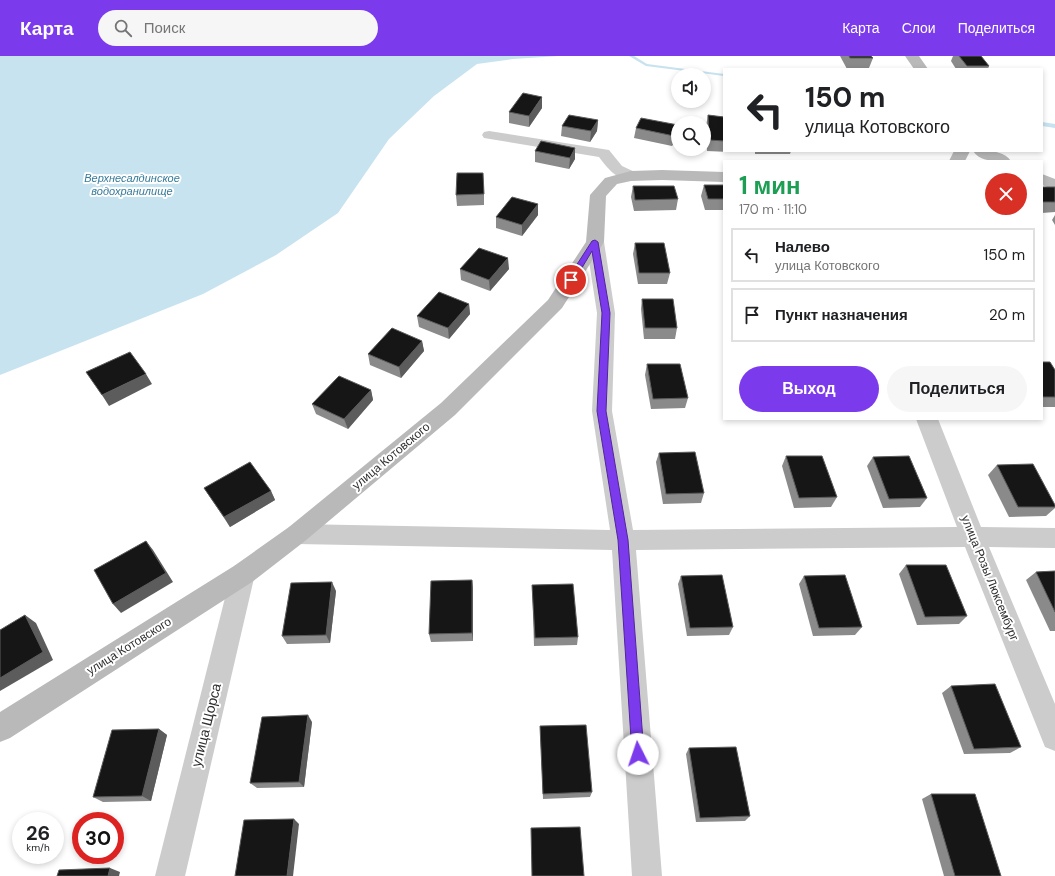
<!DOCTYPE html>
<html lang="ru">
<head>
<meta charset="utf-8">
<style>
	body { margin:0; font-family:"DM Sans",sans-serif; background:#f6f6f6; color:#202124; height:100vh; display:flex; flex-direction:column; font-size:15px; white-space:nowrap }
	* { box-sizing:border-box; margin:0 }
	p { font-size:13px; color:#757577 }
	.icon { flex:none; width:22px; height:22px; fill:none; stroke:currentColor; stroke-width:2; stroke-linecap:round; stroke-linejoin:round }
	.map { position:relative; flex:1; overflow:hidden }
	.panel { position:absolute; left:723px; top:104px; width:320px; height:260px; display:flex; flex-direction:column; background:#fff; border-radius:0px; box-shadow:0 2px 6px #0003 }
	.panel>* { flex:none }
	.hud { position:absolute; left:723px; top:12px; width:320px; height:84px; border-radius:0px; box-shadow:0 2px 6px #0003; background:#fff; color:#202124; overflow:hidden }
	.controls { position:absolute; left:671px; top:12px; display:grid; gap:8px }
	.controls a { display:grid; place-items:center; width:40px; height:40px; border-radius:50%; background:#fff; box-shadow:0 2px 6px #0003; font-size:20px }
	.speed { position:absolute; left:12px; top:756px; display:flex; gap:8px; font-size:20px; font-weight:700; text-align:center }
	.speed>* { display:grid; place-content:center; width:52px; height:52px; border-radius:50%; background:#fff; box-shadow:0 2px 6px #0003; line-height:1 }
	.speed small { font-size:10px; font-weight:400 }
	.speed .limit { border:6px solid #d22; background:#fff; color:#111 }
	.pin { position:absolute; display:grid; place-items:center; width:34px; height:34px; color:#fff; margin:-17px; border:2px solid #fff; border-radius:50%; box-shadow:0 1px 4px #0007 }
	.me { position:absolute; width:44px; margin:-22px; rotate:356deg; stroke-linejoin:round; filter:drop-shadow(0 0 3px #0008) }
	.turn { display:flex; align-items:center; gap:14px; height:84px; padding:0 16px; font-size:18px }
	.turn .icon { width:52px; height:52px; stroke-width:2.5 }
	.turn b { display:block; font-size:28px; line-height:34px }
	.round { display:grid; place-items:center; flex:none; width:42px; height:42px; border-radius:21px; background:#f6f6f6 }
	.summary { display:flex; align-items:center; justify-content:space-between; height:68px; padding:0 16px }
	h1 { font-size:24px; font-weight:700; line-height:30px; color:#1e9e55 }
	.primary-button { display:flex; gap:8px; margin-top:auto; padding:8px 16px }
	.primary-button a { flex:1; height:46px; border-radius:24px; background:#7c3aed; color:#fff; font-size:16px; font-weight:700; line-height:46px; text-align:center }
	.primary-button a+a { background:#f6f6f6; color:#202124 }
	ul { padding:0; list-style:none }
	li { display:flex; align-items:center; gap:12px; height:54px; margin:0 8px 6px; padding:0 8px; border:2px solid #e0e0e0; border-radius:0px }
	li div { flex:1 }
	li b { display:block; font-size:15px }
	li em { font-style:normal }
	header { display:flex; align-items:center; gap:24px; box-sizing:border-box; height:56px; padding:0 20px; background:#7c3aed; color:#fff }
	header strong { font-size:19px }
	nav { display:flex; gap:22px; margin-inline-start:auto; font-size:14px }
	.search { width:280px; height:36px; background:#f6f6f6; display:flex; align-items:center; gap:10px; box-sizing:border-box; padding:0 14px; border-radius:22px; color:#757577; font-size:15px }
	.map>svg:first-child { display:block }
</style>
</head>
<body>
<header>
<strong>Карта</strong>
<div class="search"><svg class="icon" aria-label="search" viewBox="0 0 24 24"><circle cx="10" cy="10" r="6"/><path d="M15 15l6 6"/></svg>Поиск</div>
<nav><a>Карта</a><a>Слои</a><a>Поделиться</a></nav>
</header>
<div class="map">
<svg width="1055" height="820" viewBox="0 0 1055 820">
	<rect width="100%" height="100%" fill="#fff"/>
	<polygon fill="#c7e3ef" points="0,0 559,0 513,3 477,8 434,40 389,83 338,157 276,199 203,238 0,319"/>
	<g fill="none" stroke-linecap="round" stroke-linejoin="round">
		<g fill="#c7e3ef" fill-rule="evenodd">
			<polygon points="629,0 634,0 647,8 724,18 724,20 646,10"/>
			<polygon points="1042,66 1055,68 1055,72 1042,70"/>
		</g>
		<g fill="#ccc" fill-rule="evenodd">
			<path d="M489,75L609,94L622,110L637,117L639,120L637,123C620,128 608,113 599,101L484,82L482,79L484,76Z"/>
			<polygon points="595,181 601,182 604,186 615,257 612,355 633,474 957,471 916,363 938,363 981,471 1055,472 1055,492 989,491 1055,648 1055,695 1045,691 965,491 636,494 662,820 632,820 612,494 297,488 289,485 285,478 289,471 297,468 610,474 592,355 597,257 586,186 589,182"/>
			<polygon points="243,507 252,510 255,518 185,820 155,820 231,518 234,510"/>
		</g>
		<g fill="#b9b9b9" fill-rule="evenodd">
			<polygon points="905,0 919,0 928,13 914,13"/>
			<polygon points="954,95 970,95 965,105 949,105"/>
			<path d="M973,95C986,95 1003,93 1011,105C998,105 981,107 973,95Z"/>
			<polygon points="662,114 724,116 724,126 662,124 631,125 617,128 606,140 604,186 562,252 455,359 305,485 252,526 10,682 0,686 0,656 234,510 289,471 441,347 548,244 586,186 590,139 605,122 631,115"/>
			<polygon points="1042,118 1055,123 1055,134 1042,129"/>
		</g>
	</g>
	<g fill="#8a8a8a">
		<polygon points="840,0 871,0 873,2 869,12 847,13"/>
		<polygon points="953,0 981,0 989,10 988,13 956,13 951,5"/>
		<polygon points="542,52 529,71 509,67 509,56"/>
		<polygon points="708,59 724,61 724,95 729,95 729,96 707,95 706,70"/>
		<polygon points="598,64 597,75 590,86 561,80 562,70"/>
		<polygon points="636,72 677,80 672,90 634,82"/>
		<polygon points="575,92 575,103 569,113 535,106 535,95"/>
		<polygon points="755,95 791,95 790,98 755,98"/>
		<polygon points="484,127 484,149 457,150 456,139"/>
		<polygon points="704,129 724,129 724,154 705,154 701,140"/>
		<polygon points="633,130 678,143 676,154 634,155 631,141"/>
		<polygon points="1042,131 1055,131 1055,156 1042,157"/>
		<polygon points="538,148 538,159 522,180 496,172 496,161"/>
		<polygon points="1055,159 1055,169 1052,164"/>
		<polygon points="635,187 670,217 667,228 638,228 633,198"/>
		<polygon points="460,213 509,213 490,235 461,224"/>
		<polygon points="642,243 677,272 675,283 644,283 641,253"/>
		<polygon points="469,248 470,258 449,283 419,271 417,260"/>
		<polygon points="422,285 424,295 401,322 370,309 368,298"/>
		<polygon points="1042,306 1055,314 1055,351 1042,351"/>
		<polygon points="647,308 688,342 685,352 651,353 645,319"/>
		<polygon points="371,334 373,344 348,373 316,358 312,348"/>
		<polygon points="659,397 704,437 701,447 663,448 656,406"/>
		<polygon points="786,400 837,441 831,451 794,452 782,410"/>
		<polygon points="873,401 927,442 920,451 883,452 867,410"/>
		<polygon points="997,409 1055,449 1055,452 1046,460 1009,461 988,419"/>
		<polygon points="204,432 271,435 275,444 230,471"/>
		<polygon points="906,509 967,560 959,568 917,569 899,518"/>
		<polygon points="1055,515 1055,575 1050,575 1026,524 1036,516"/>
		<polygon points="681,520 733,571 729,579 687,580 678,528"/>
		<polygon points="804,520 862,571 855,579 813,580 799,528"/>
		<polygon points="472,524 473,533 473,585 431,586 429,578"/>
		<polygon points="532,529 578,581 577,589 534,590"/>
		<polygon points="336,535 330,587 287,588 282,580"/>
		<polygon points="951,630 1021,691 1010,697 964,698 942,637"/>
		<polygon points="312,666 304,731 257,732 250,727"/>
		<polygon points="540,670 592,736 590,741 543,743"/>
		<polygon points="159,673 167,679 151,745 103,746 93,741"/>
		<polygon points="689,692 750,760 745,765 696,766 686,698"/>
		<polygon points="931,738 1001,820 944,820 922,743"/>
	</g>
	<g fill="#5c5c5c">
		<polygon points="542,41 542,52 529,71 529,60"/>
		<polygon points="598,64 597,75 590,86 591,75"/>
		<polygon points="678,71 677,80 672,90 674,80"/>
		<polygon points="575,92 575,103 569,113 570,102"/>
		<polygon points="538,148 538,159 522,180 522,169"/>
		<polygon points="508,202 509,213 490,235 489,224"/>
		<polygon points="469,248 470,258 449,283 448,272"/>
		<polygon points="422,285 424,295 401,322 399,311"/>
		<polygon points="146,318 152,328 109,350 102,339"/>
		<polygon points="371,334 373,344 348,373 344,363"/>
		<polygon points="271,435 275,444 230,471 224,461"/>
		<polygon points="146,485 153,494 173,526 121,557 113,548"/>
		<polygon points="472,524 473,533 473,585 472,577"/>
		<polygon points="332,526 336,535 330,587 326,579"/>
		<polygon points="25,559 36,567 53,604 0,635 0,622"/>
		<polygon points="308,659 312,666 304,731 299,726"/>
		<polygon points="159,673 167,679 151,745 142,740"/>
		<polygon points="294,763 299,768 293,820 287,820"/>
		<polygon points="110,812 120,816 119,820 108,820"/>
	</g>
	<g fill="#161616" stroke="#5c5c5c">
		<polygon points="849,0 871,0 873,2 850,2"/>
		<polygon points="959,0 981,0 989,10 967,10"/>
		<polygon points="523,37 542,41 529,60 509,56"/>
		<polygon points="569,59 598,64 591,75 562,70"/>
		<polygon points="708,59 724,61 724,85 709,84"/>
		<polygon points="641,62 678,69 678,71 674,80 636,72"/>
		<polygon points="541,85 575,92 570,102 535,95"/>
		<polygon points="457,117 483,117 484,138 456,139"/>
		<polygon points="704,129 724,129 724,143 708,143"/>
		<polygon points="633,130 674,130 678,143 635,144"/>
		<rect x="1042" y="131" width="13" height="15"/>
		<polygon points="512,141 538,148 522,169 496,161"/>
		<polygon points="635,187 664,187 670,217 639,217"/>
		<polygon points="479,192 508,202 489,224 460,213"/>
		<polygon points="439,236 469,248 448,272 417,260"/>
		<polygon points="642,243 673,243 677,272 645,272"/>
		<polygon points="392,272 422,285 399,311 368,298"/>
		<polygon points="130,296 146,318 102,339 86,316"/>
		<polygon points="1042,306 1050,306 1055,314 1055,341 1042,341"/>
		<polygon points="647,308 680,308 688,342 653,343"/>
		<polygon points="339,320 371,334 344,363 312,348"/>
		<polygon points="695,396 704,437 666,438 659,397"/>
		<polygon points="786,400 822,400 837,441 799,442"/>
		<polygon points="909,400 927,442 889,443 873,401"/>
		<polygon points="250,406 271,435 224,461 204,432"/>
		<polygon points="1033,408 1055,449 1055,451 1018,451 997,409"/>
		<polygon points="146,485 166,517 113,548 94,514"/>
		<polygon points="906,509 946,509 967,560 925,561"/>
		<polygon points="1055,515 1055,556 1036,516"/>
		<polygon points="722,519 733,571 690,572 681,520"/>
		<polygon points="845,519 862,571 819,572 804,520"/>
		<polygon points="472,524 472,577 429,578 431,525"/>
		<polygon points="332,526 326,579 282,580 291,527"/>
		<polygon points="573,528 578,581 535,582 532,529"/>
		<polygon points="25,559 43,596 0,622 0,574"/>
		<polygon points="995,628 1021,691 974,693 951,630"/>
		<polygon points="308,659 299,726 250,727 262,661"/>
		<polygon points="586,669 592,736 543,738 540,670"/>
		<polygon points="159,673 142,740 93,741 112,674"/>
		<polygon points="736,691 750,760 700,762 689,692"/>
		<polygon points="931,738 975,738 1001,820 955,820"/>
		<polygon points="294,763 287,820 235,820 244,764"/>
		<polygon points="580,771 584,820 532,820 531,772"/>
		<polygon points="110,812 108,820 57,820 59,814"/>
	</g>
	<polygon fill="#7c3aed" stroke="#51269a" points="595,184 598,186 610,257 606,355 628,484 644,698 642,702 638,704 634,702 632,698 618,484 597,355 602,257 592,195 574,225 571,226 567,224 592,185"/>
	<g text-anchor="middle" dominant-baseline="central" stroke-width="4" stroke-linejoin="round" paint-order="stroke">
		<g font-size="11" font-style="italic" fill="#357b9a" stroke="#fff">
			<text x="132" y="122">Верхнесалдинское<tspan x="132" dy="13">водохранилище</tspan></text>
		</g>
		<g font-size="12" fill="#2f2f2f" stroke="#fff">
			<text transform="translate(391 400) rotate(-40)">улица Котовского</text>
			<text transform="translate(990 522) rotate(68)">улица Розы Люксембург</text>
			<text transform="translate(129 590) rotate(-32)">улица Котовского</text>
		</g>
		<g font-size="14" fill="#2f2f2f" stroke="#fff">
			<text transform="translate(206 669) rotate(-76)">улица Щорса</text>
		</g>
	</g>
</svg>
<div class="controls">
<a><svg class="icon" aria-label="sound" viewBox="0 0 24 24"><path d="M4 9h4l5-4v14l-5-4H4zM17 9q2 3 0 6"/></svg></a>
<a><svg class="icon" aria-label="search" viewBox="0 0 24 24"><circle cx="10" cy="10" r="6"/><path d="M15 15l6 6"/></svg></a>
</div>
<div class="speed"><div>26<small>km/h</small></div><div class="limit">30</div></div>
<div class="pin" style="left:571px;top:224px;background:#d93025"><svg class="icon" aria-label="arrive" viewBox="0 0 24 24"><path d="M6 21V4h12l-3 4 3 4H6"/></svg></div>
<svg class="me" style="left:638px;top:698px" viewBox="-20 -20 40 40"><circle r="19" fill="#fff"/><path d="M0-13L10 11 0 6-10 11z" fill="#7c3aed"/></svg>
<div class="hud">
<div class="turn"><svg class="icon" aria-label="left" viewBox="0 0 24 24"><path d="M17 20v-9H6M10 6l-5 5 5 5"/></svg><div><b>150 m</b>улица Котовского</div></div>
</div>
<section class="panel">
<div class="summary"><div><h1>1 мин</h1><p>170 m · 11:10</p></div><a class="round" style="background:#d93025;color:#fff"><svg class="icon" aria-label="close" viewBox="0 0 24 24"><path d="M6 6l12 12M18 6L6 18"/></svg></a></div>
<ul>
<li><svg class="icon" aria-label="left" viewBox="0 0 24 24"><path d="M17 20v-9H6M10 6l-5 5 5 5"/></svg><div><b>Налево</b><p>улица Котовского</p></div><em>150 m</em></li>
<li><svg class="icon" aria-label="arrive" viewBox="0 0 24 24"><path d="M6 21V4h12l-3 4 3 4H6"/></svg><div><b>Пункт назначения</b></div><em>20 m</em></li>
</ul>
<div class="primary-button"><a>Выход</a><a>Поделиться</a></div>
</section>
</div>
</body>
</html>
